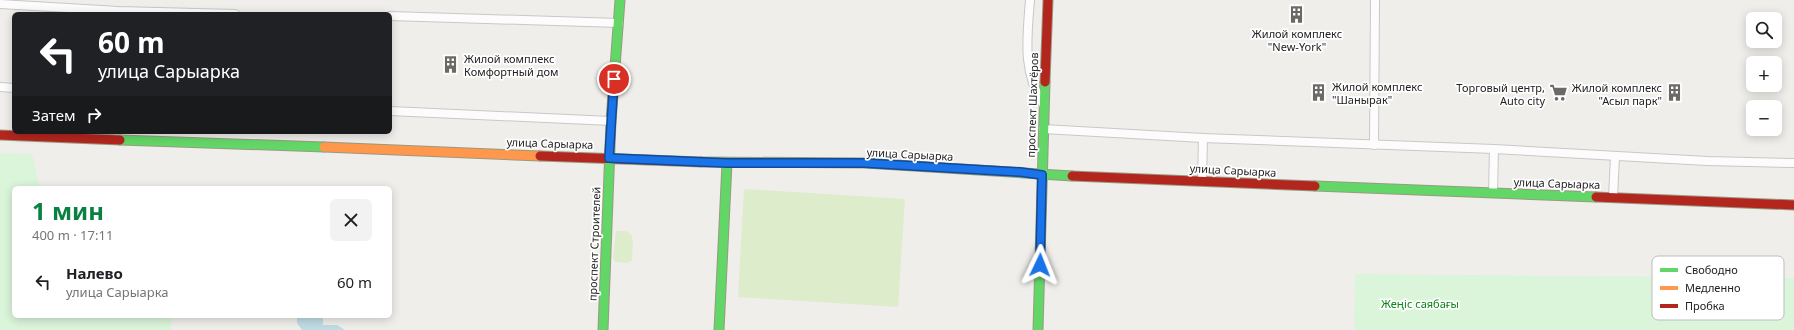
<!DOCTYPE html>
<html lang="ru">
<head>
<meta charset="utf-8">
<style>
	body { margin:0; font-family:"Noto Sans",sans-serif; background:#f2f2f2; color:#202124; height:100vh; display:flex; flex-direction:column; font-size:15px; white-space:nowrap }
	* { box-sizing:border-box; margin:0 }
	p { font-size:13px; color:#757577 }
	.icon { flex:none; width:22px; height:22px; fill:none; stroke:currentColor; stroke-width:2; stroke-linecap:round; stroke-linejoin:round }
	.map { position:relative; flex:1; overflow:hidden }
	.sheet { position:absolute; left:12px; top:186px; width:380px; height:132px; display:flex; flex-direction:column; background:#fff; border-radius:6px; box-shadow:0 2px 10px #0003 }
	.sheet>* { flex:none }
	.top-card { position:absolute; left:12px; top:12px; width:380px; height:122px; border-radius:6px; box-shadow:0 2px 10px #0003; background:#202124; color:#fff; overflow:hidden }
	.buttons { position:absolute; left:1746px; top:12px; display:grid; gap:8px }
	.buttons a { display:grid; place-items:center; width:36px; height:36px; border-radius:6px; background:#fff; box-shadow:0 2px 10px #0003; font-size:20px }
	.pin { position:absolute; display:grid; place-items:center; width:34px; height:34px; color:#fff; margin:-17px; border:2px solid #fff; border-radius:50%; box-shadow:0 1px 4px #0007 }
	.me { position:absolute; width:44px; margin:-22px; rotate:2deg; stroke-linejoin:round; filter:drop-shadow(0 0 3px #0008) }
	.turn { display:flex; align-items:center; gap:14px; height:84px; padding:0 20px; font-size:18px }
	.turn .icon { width:52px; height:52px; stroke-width:2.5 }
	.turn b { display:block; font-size:28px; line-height:34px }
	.then { display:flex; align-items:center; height:38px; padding:0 20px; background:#0003; gap:8px; font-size:15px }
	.round { display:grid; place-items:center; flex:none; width:42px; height:42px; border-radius:6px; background:#f2f2f2 }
	.overview { display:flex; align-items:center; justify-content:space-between; height:68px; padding:0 20px }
	h1 { font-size:24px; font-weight:700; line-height:30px; color:#0b8043 }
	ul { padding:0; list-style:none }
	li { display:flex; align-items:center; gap:12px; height:56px; padding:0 20px }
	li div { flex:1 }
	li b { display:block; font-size:15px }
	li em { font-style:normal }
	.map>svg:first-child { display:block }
</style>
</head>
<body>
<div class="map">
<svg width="1794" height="330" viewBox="0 0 1794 330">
	<rect width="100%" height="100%" fill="#f0eeeb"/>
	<g fill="#ddeccb">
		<polygon points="744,189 905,199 898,307 738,297"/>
		<polygon points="616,231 626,231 631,234 633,241 632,261 627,263 616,262 613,259"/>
	</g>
	<g fill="#daf5da">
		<polygon points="0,153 32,154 40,188 14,188 14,316 172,316 171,330 0,330"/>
		<polygon points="1355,274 1794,278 1794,330 1354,330"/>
	</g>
	<polygon fill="#bfdbe3" points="297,316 323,316 323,325 337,325 345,330 302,330 297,323"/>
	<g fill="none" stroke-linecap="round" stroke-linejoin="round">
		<defs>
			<g id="street">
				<path d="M1030,0C1027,38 1022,72 1044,106"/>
				<polyline points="0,4 118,11 235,14"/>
				<polyline points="390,16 619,23"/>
				<polyline points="0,87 14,88"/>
				<polyline points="390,111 611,121"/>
				<polyline points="1043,129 1203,138 1494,149 1707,161 1794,163"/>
				<polyline points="1374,145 1375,0"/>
				<polyline points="1202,180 1203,138"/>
				<polyline points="1493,193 1494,149"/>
				<polyline points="1613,198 1615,156"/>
			</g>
			<g id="fast">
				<polyline points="120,140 324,147"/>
				<polyline points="701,162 865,163 1072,176"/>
				<polyline points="1315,186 1596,197"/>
				<polyline points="603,330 611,121 620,0"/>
				<polyline points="719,330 727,163"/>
				<polyline points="1038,330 1045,82"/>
			</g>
			<polyline id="slow" points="324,147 540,156"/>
			<g id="jam">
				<polyline points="1045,82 1048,0"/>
				<polyline points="0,135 120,140"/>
				<polyline points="540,156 701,162"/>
				<polyline points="1072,176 1315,186"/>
				<polyline points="1596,197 1794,205"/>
			</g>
		</defs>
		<use href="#street" stroke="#c9c8c7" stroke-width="10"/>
		<use href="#fast" stroke="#999a82" stroke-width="11"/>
		<use href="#slow" stroke="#999a82" stroke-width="11"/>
		<use href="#jam" stroke="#999a82" stroke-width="11"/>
		<use href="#street" stroke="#fdfcfc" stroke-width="8"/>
		<use href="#fast" stroke="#63d668" stroke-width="9"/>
		<use href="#slow" stroke="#ff974d" stroke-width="9"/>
		<use href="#jam" stroke="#b3261e" stroke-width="9"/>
	</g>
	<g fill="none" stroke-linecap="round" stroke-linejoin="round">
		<defs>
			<polyline id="route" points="614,79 609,158 727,163 864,163 1020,172 1042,175 1040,265"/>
		</defs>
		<use href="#route" stroke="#114b97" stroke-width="10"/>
		<use href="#route" stroke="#1a73e8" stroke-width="7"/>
	</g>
	<defs>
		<symbol id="building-bare" viewBox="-9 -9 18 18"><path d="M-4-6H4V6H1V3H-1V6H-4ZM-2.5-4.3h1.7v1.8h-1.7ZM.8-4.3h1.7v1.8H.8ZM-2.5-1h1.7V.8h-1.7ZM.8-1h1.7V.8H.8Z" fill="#6a6968" stroke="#fff" stroke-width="2.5" paint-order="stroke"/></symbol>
		<symbol id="supermarket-bare" viewBox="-9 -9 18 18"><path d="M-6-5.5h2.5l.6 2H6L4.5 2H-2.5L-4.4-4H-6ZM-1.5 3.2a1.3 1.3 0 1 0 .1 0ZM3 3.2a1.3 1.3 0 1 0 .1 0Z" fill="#6a6968" stroke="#fff" stroke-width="2.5" paint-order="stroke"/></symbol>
	</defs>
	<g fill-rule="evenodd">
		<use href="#building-bare" x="1284" y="2" width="25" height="25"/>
		<use href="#building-bare" x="438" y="52" width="25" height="25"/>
		<use href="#building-bare" x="1306" y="80" width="25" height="25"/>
		<use href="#supermarket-bare" x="1546" y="80" width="25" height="25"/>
		<use href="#building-bare" x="1662" y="80" width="25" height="25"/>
	</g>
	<g text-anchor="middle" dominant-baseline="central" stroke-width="3.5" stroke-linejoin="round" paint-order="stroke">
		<g font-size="11" fill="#222" stroke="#fff" text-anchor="start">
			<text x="1297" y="33" text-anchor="middle">Жилой комплекс<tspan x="1297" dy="13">"New-York"</tspan></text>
			<text x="464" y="58">Жилой комплекс<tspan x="464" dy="13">Комфортный дом</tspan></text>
			<text x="1332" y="86">Жилой комплекс<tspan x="1332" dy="13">"Шанырак"</tspan></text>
			<text x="1545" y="87" text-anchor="end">Торговый центр,<tspan x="1545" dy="13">Auto city</tspan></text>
			<text x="1662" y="87" text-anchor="end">Жилой комплекс<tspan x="1662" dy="13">"Асыл парк"</tspan></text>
		</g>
		<g font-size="11" fill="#222" stroke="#fff">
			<text transform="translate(1032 105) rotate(-88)">проспект Шахтёров</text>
			<text transform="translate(550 143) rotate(2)">улица Сарыарка</text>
			<text transform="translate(910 154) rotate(3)">улица Сарыарка</text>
			<text transform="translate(1233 170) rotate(3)">улица Сарыарка</text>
			<text transform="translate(1557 183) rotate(2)">улица Сарыарка</text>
			<text transform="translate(594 244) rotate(-88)">проспект Строителей</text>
		</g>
		<g font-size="11" fill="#0c8416" stroke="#fff">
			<text x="1420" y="303">Жеңіс саябағы</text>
		</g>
	</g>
	<rect x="1652" y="256" width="132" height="64" rx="6" fill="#fff" stroke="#bdbdbd" stroke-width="1"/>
	<rect x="1660" y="268" width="18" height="4" fill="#63d668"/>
	<rect x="1660" y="286" width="18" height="4" fill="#ff974d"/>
	<rect x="1660" y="304" width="18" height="4" fill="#b3261e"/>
	<g font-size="11" fill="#222">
		<text x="1685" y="274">Свободно</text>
		<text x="1685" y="292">Медленно</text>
		<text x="1685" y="310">Пробка</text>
	</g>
</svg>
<div class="buttons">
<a><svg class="icon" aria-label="search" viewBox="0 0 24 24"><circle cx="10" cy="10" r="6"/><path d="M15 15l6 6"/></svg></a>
<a>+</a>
<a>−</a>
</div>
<div class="pin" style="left:614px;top:79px;background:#d93025"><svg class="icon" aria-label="arrive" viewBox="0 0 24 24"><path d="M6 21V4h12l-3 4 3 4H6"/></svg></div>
<svg class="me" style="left:1040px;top:265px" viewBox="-20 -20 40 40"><path d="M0-17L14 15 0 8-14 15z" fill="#1a73e8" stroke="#fff" stroke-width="4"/></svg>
<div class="top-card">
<div class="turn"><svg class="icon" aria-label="left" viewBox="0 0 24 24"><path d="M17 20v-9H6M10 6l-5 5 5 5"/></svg><div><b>60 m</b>улица Сарыарка</div></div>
<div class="then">Затем<svg class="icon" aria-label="right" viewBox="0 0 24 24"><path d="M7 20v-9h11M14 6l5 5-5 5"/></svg></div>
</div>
<section class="sheet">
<div class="overview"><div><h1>1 мин</h1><p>400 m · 17:11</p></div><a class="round"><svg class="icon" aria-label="close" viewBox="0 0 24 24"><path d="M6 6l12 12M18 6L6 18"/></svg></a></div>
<ul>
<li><svg class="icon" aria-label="left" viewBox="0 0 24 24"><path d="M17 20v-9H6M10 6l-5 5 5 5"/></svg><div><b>Налево</b><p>улица Сарыарка</p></div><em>60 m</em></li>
</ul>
</section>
</div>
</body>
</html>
